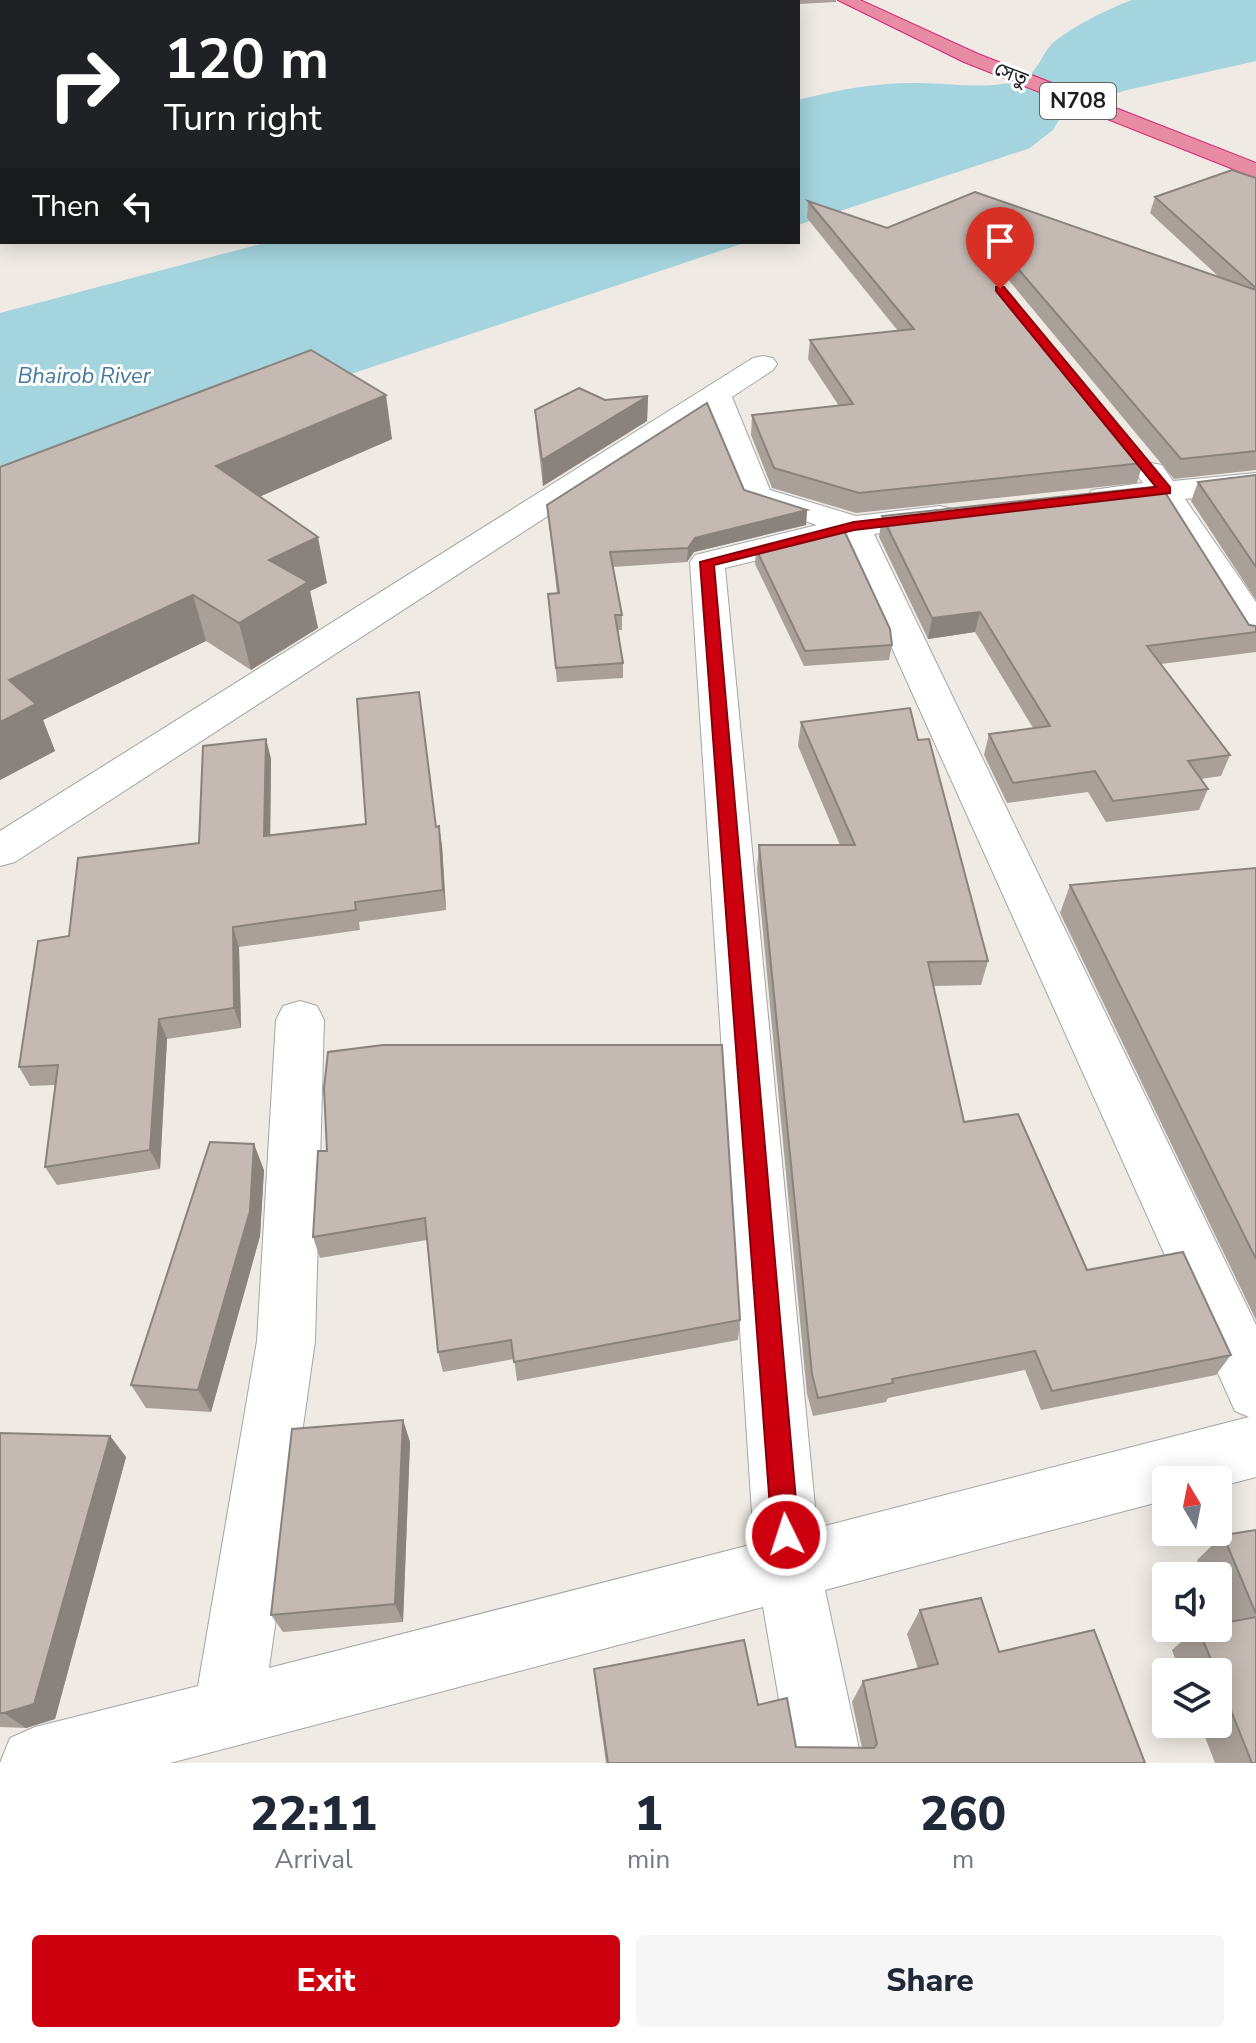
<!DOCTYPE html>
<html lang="en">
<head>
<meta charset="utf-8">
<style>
	body { margin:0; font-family:"Nunito Sans","Noto Sans Bengali",sans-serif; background:#f6f6f7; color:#1f2937; height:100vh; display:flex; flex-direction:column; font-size:30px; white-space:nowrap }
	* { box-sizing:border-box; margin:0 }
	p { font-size:26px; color:#747a83 }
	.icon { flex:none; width:44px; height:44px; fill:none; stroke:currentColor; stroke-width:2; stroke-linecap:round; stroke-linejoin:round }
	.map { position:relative; height:1763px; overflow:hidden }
	.details { display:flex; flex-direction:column; background:#fff; flex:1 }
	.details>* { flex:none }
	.banner { position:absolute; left:0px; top:0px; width:800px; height:244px; box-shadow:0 4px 20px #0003; background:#202124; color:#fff; overflow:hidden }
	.needle { width:52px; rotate:350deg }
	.buttons { position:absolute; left:1152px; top:1466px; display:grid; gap:16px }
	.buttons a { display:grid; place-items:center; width:80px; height:80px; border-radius:8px; background:#fff; box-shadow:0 4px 20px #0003; font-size:40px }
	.pin { position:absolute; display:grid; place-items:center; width:68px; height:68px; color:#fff; margin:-82px -34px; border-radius:50% 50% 50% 0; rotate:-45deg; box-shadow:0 0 8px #0007 }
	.pin .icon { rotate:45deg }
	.me { position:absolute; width:88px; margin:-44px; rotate:356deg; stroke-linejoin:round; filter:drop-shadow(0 0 6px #0008) }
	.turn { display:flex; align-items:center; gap:28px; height:168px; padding:0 32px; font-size:36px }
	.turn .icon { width:104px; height:104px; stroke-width:2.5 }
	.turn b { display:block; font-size:56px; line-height:68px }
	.then { display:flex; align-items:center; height:76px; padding:0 32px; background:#0003; gap:16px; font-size:30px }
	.eta { display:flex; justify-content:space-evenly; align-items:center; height:136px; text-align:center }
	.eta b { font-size:48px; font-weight:800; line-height:56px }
	.button { display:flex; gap:16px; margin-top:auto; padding:16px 32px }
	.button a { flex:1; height:92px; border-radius:8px; background:#cc000e; color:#fff; font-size:32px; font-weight:800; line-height:92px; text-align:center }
	.button a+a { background:#f6f6f7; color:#1f2937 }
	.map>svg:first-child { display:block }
</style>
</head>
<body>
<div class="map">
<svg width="1256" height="1763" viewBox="0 0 1256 1763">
	<rect width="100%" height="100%" fill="#efebe4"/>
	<g fill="#a4d4dd">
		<path d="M1132,0H1256V61L1123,91L1065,110L1053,130L1030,148L798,225V100C836,90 874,83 914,83C949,82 991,92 1024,78C1039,71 1041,55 1051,45C1065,30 1112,7 1132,0Z"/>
		<polygon points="268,242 747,242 0,491 0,313"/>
	</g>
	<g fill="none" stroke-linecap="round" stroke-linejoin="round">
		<defs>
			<g id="minor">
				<path d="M763,356L773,358L777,364L773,370L732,397L770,490L856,516L940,506L952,509L956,516L952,523L874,534L1256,1325V1477L1218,1487V1480H1166V1500L825,1590L862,1763H790L763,1607L170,1763H0L10,1738L35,1727L198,1686L257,1341L276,1020L283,1006L300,1001L317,1006L324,1020L315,1341L269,1668L754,1544L690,562L695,555L817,525L746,503L708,412L15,862L0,866V831L753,358ZM843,539L1235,1411L1249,1417L817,1528L725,568Z"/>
				<polygon points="1151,463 1162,465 1173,481 1256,473 1256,491 1185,499 1256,602 1256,647 1243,644 1217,596 1155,502 1103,507 1092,504 1087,497 1092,490 1143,483 1135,472 1140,465"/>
			</g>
			<polygon id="highway" points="838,0 860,0 978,54 1256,163 1256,178 964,62"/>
		</defs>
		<use href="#minor" stroke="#a5a5a5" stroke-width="2"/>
		<use href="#highway" stroke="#da246f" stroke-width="2"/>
		<use href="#minor" fill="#fff" fill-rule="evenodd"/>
		<use href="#highway" fill="#e78ca3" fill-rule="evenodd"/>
	</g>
	<g fill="#a9a09a">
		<polygon points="244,0 836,0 836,2 798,4 798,2 247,2"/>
		<polygon points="1256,178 1256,470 1174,479 992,260 980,256 975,258 1143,463 1137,483 856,513 772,488 751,435 752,415 839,406 808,359 810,340 898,331 807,218 808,201 887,228 975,192 1219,277 1150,213 1155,197"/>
		<polygon points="648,396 647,421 543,486 537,436 535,410"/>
		<polygon points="392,439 260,496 327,583 310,591 318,628 251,670 206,641 43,720 55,751 0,780 0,467"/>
		<polygon points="1256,475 1256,600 1191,501 1198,482"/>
		<polygon points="744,490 807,510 806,525 694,552 687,562 613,567 622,615 622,630 618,630 623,663 623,678 557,682 548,594 557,594 547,505"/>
		<polygon points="882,516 1256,626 1256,652 1161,664 1230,755 1221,776 1201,779 1208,789 1199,810 1106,822 1088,792 1007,803 984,755 989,734 1033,728 975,632 928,639 879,537"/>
		<polygon points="756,549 892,645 889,660 804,666 755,564"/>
		<polygon points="801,722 918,740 988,961 981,985 933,986 964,1122 1087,1270 1231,1355 1216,1375 1041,1410 1025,1370 888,1398 886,1402 813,1416 807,1394 757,869 759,845 840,845 798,746"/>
		<polygon points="266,739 271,759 270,836 439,826 442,846 446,910 359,922 360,930 239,947 241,1028 167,1039 160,1169 57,1185 45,1167 55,1085 30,1086 19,1067 69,936 199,843"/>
		<polygon points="1256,868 1256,1320 1060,913 1070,885"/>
		<polygon points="318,1151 740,1320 738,1340 517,1381 514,1359 443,1372 438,1352 427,1240 320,1258 313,1237"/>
		<polygon points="264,1170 260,1236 211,1412 146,1408 131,1385"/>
		<polygon points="403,1420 410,1442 403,1622 283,1632 271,1615"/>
		<polygon points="0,1433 110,1436 126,1457 55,1719 26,1728 0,1727"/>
		<polygon points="1256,1530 1256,1763 1215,1763 1200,1724 1218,1724 1218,1672 1180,1672 1172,1650 1197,1628 1218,1628 1222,1623 1218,1614 1218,1576 1203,1576 1197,1560 1223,1535"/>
		<polygon points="920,1610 999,1652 1145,1763 606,1763 596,1691 594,1669 758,1705 796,1747 862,1748 852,1702 863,1681 918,1669 907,1634"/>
	</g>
	<g fill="#89827d">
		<polygon points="983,239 980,256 970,260 969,251 973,243"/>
		<polygon points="386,395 392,439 227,511 216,466"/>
		<polygon points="648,396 647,421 543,486 542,460"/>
		<polygon points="807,510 806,525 694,552 687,562 688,548 695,538"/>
		<polygon points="318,537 327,583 310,591 318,628 251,670 239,623 269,560"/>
		<polygon points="193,595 206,641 43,720 55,751 0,780 0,722 9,680"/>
		<polygon points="980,612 975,632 928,639 932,618"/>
		<polygon points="266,739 271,759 270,857 264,836"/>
		<polygon points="439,826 442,846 446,910 443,890"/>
		<polygon points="233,927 239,947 241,1028 234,1008"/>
		<polygon points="159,1019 167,1039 160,1169 150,1150"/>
		<polygon points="254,1144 264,1170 260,1236 211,1412 198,1390"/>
		<polygon points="403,1420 410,1442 403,1622 395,1604"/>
		<polygon points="110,1436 126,1457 55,1719 26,1728 4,1713"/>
	</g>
	<g fill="#c4bab3" stroke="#89827d" stroke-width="2">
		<polygon points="262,0 715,0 721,2 266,2"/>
		<polygon points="1232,170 1256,178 1256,288 1155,197"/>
		<polygon points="975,192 1256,290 1256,451 1181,459 996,243 983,239 973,243 969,251 1143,463 859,493 774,468 752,415 853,404 810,340 914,329 808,201 887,228"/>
		<polygon points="311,350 386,395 216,466 318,537 269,560 308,582 239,623 193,595 9,680 36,704 0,722 0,467"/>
		<polygon points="579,388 605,400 648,396 542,460 535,410"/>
		<polygon points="707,403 744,490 807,510 695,538 688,548 610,552 622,615 615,615 623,663 556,668 548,594 559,593 547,505"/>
		<polygon points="1256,475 1256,567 1198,482"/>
		<polygon points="1161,486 1249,625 1256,626 1256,632 1147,646 1230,755 1188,761 1208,789 1113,801 1095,771 1013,783 989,734 1050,726 980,612 932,618 882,516"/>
		<polygon points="843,528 890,629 892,645 805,651 756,549"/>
		<polygon points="419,692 436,827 439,826 443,890 355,902 356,910 233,927 234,1008 159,1019 150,1150 45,1167 58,1065 19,1067 38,941 69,936 78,858 199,843 203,746 266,739 264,836 366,824 357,699"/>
		<polygon points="910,708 918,740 929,739 988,961 928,962 964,1122 1018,1114 1087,1270 1183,1252 1231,1355 1052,1391 1035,1351 892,1379 893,1383 818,1398 812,1374 759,845 855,845 801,722"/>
		<polygon points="1256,868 1256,1259 1070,885"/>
		<polygon points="383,1045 722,1045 740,1320 514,1362 511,1340 438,1352 425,1218 313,1237 318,1151 327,1151 324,1088 328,1052"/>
		<polygon points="210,1142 254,1144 250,1211 198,1390 131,1385"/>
		<polygon points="403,1420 395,1604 271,1615 292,1429"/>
		<polygon points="0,1433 110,1436 34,1704 4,1713 0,1713"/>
		<polygon points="1256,1530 1256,1614 1223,1535"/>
		<polygon points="981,1598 999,1652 1094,1630 1145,1763 608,1763 594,1669 744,1640 758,1705 787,1698 796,1747 874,1748 877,1744 863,1681 938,1664 920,1610"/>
		<polygon points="1256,1617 1256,1763 1252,1763 1218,1678 1218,1672 1216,1672 1198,1628 1218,1628 1218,1624"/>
	</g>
	<polygon fill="#cc000e" stroke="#850009" stroke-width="2" points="996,287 1004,287 1170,487 1170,493 854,530 714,565 799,1535 795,1545 786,1549 776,1545 772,1535 700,562 854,522 1156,487 996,291"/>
	<g text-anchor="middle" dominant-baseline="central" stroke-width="6" stroke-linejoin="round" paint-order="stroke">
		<g font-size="20" fill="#1e1e1e" stroke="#fff">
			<text transform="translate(1011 74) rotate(22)">সেতু</text>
		</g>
		<rect fill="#fff" stroke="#626262" stroke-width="2" x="1040" y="83" width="76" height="36" rx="6"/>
		<g font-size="22" font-weight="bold" fill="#1e1e1e">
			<text x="1078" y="101">N708</text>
		</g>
		<g font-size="22" font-style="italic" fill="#44789e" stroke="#fff">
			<text x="84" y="376">Bhairob River</text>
		</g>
	</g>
</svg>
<div class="buttons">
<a><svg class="needle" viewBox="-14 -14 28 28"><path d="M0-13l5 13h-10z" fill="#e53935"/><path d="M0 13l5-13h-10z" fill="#747a83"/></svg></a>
<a><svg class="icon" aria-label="sound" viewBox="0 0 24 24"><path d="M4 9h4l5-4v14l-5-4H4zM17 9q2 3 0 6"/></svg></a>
<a><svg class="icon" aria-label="layers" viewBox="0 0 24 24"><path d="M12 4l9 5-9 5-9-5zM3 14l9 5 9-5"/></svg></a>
</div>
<div class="pin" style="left:1000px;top:289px;background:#d93025"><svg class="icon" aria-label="arrive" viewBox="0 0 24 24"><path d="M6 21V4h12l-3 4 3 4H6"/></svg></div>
<svg class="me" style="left:786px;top:1535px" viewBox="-20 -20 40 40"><circle r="17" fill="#cc000e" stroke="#fff" stroke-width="3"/><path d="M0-11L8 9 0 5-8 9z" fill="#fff"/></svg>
<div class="banner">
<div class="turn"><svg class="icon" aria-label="right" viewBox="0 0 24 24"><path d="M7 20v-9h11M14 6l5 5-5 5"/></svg><div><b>120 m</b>Turn right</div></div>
<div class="then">Then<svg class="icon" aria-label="left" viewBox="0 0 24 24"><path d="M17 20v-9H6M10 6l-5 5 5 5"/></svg></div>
</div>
</div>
<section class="details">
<div class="eta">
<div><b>22:11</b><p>Arrival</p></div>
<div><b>1</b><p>min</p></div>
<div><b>260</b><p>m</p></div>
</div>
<div class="button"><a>Exit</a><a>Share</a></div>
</section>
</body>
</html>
